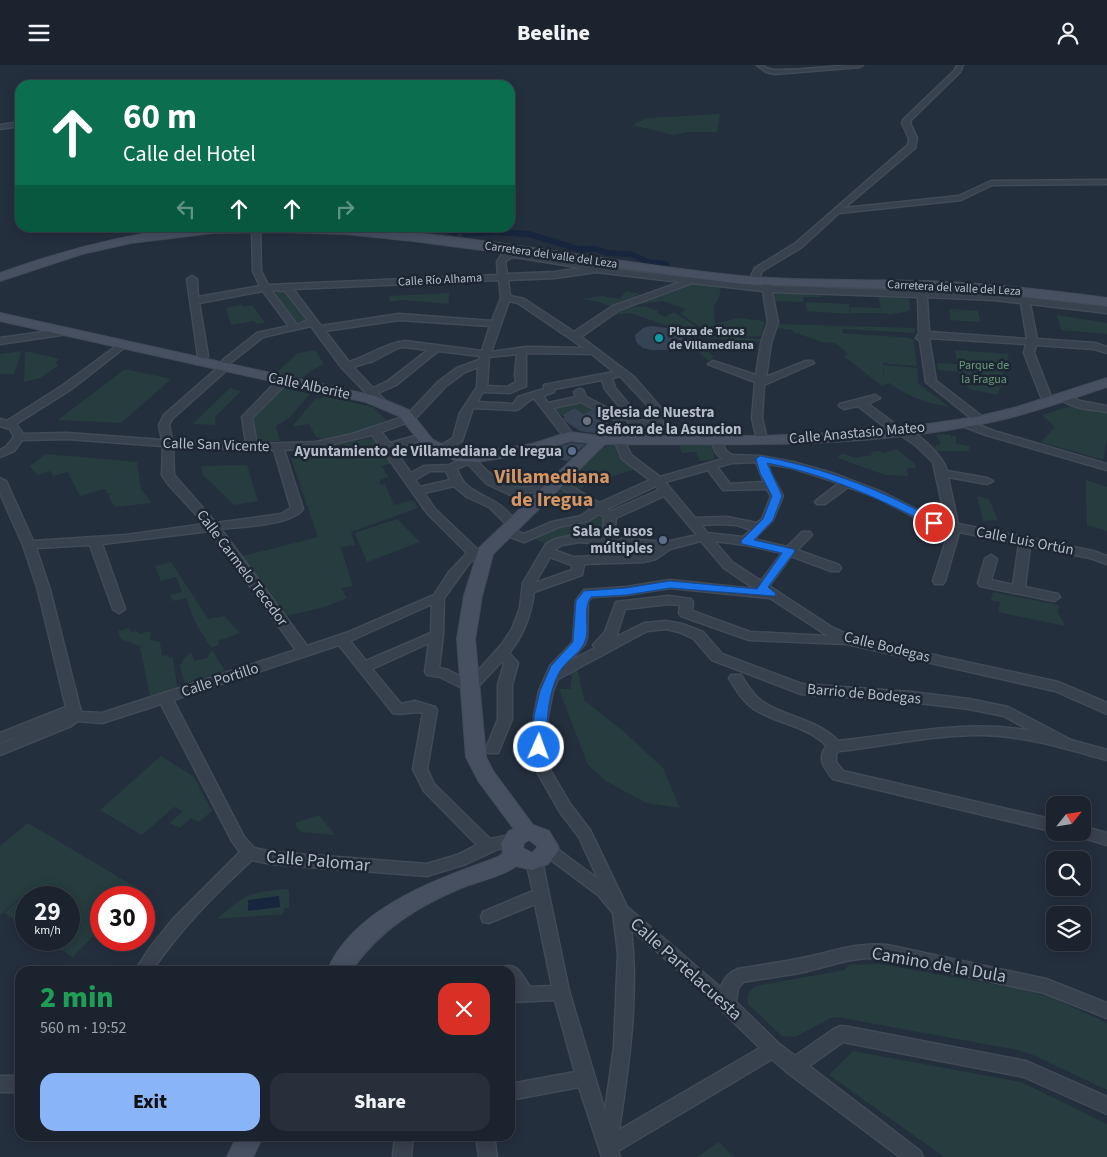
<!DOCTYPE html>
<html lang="en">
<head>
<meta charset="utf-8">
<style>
	body { margin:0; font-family:"Source Sans 3",sans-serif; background:#282f3a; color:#f1f3f6; height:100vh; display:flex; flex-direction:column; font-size:19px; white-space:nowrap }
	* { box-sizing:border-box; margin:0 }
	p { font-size:16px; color:#a0a4aa }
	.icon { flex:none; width:28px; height:28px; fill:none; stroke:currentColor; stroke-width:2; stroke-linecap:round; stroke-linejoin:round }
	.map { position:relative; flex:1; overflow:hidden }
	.panel { position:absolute; left:15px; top:901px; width:500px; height:175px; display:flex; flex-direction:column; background:#1b232e; border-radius:15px; box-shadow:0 2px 12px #0003,0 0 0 1px #39404a }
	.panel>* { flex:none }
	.top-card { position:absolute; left:15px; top:15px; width:500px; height:152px; border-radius:15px; box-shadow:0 2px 12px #0003,0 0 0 1px #39404a; background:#0b6e4f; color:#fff; overflow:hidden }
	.needle { width:32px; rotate:60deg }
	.buttons { position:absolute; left:1046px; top:731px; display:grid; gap:10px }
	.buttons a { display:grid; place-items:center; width:45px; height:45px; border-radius:10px; background:#1b232e; box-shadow:0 2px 12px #0003,0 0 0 1px #39404a; font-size:25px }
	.speed { position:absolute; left:15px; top:821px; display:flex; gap:10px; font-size:25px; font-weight:700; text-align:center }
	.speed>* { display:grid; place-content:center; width:65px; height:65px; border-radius:50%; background:#1b232e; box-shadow:0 2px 12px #0003,0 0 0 1px #39404a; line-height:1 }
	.speed small { font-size:12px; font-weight:400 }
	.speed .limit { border:8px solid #d22; background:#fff; color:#111 }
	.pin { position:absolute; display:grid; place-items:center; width:42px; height:42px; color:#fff; margin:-21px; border:2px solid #fff; border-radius:50%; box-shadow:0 1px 5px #0007 }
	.me { position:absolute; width:55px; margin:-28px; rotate:2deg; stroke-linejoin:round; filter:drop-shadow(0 0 4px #0008) }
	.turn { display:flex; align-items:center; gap:18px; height:105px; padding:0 25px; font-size:22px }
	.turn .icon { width:65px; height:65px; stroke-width:2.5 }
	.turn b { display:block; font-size:35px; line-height:42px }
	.lanes { display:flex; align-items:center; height:48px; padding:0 25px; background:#0003; justify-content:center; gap:25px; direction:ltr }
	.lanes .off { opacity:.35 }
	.round { display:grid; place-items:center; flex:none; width:52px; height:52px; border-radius:15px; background:#282f3a }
	.overview { display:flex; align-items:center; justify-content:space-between; height:85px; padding:0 25px }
	h1 { font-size:30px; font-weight:800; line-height:38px; color:#1e9e55 }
	.cta { display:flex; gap:10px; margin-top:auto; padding:10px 25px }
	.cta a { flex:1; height:58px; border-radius:15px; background:#8ab4f8; color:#111; font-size:20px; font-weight:800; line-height:58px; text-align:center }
	.cta a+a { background:#282f3a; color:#f1f3f6 }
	header { display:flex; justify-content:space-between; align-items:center; height:65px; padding:0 25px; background:#1b232e; font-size:22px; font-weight:800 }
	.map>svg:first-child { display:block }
</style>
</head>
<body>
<header><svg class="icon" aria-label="menu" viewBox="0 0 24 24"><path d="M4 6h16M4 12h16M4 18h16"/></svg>Beeline<svg class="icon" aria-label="person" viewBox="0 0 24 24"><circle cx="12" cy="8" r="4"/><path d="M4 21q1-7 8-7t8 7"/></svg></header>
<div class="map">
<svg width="1107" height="1092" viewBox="0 0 1107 1092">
	<rect width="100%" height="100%" fill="#242f3e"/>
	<g fill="#263c3f">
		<polygon points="720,49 717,67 688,67 673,70 632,60 647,53"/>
		<path d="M688,219L721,221L719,233L714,242L715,259L738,253L765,256L761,271C724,272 711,271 681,249L685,244L663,236L624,241Z"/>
		<polygon points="278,226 285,226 309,255 302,259 292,256 273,230"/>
		<polygon points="626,226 640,229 609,241 599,237 582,234 602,231 620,234"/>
		<polygon points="778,227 821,229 822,232 803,232 803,237 775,236 774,231"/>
		<polygon points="449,228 449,239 401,235 390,237 389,231"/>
		<path d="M878,230L907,231L909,233L910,245C903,249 896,247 890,250L885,248H851L850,242L881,243Z"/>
		<polygon points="806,237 849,239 850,249 807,246"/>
		<polygon points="241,240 244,242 252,240 265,258 256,259 254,256 231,260 226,243"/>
		<polygon points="644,241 658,246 657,248 665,252 674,247 709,270 762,274 762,277 690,272 713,291 711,296 707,295 677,264 630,248 614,250 621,244"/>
		<polygon points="949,244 978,246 980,257 950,255"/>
		<polygon points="1057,250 1107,258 1107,269 1061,265"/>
		<path d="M777,259L915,263V268L843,264L842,268L909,273L914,275L917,301L883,298V311L880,312L884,311L883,300L917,303L919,319L949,342C926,338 909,332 889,318L882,321L844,291L848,289C842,283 834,275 825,278L793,267V265L777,263Z"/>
		<polygon points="315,285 324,299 312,305 302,313 276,308 298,288"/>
		<polygon points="955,285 1009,289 1001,319 1002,320 997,330 970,324 960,316 961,316 959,307 938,305 937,298 957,299"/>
		<polygon points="22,286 14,309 0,309 0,289"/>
		<polygon points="25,286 60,294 55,298 59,300 40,313 24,317"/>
		<polygon points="125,304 171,314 121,358 58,355"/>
		<polygon points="230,323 241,326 215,352 216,360 193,359"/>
		<polygon points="282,323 310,329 289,353 276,361 280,376 259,376 252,353"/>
		<polygon points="323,331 373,342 387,356 354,368 320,374 319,372 316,372 309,359 292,362 316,333 320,334"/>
		<polygon points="579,337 596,343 584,349 573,343 562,350 558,350 555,344 565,338"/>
		<polygon points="1071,341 1107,347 1107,377 1103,395 1041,377 1055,362 1042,350"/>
		<polygon points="940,369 951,370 951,374 952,371 956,371 956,379 969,381 970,386 935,386 933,384 936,383 935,381 941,379 936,370"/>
		<polygon points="376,372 395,397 381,401 389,412 380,415 380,420 385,419 394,440 413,435 418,443 351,467 355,480 338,483 341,483 353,521 341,523 347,533 325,542 286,551 239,492 318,472 291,393 295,388"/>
		<polygon points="710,377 715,395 700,396 696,387 682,388 678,378"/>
		<path d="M612,380L618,383L623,397L636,404C615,411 597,415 577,425L587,433L578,438L556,429L599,384Z"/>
		<polygon points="897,384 915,399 916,403 907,403 908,411 885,410 838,393 839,390 844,389 854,393 872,390 871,387 880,386 883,388"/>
		<polygon points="46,389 137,397 141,424 152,438 115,442 108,430 113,428 108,429 105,424 80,431 68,407 53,411 50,406 37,410 30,401"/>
		<polygon points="247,400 258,436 234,440 203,410 201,401"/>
		<polygon points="1086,415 1107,422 1107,466 1087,460"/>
		<polygon points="977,431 989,434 998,455 983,456"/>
		<polygon points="598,451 604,453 606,466 599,471 549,480 530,472 558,461 585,457"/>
		<polygon points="397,454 420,477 367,497 355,468"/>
		<polygon points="171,497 208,554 224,551 240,568 218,576 219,580 211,583 195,557 186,533 173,536 170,530 182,527 176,512 161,516 155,501"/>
		<polygon points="993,527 1059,540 1058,547 1065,561 998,547 1000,537 991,535"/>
		<polygon points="129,563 131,567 137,566 139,569 151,566 150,575 160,577 162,591 168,590 169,593 173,592 177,622 150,631 140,581 121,574 118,566"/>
		<polygon points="212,585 225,606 185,619 180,601 183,595 191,587 194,596 207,593"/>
		<polygon points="577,602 582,627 585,636 623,666 663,703 680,743 646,738 606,716 588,700 559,624 570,624 572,611 569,610 568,608"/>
		<polygon points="161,691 194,712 212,746 199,757 191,753 180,763 170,758 183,746 174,742 142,770 100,745"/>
		<polygon points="319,750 335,770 302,767 298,764 295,758"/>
		<polygon points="28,758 142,826 135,832 101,832 101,864 72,892 46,875 69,875 69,832 26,832 26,862 4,848 31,824 0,850 0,781"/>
		<path d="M287,824L289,826V843H284L283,849L217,854C245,829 250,827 287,824Z"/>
		<path d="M879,899L1015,923L1053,933L1107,958V1025L1033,990L1018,985L837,952L831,953L795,972L782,971L748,939C746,927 751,924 760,920L845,905L849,900Z"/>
		<polygon points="853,986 1021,1017 1107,1059 1107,1092 944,1092 829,1010"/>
		<polygon points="719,1077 733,1092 697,1092"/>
	</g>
	<polygon fill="#17263c" points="279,831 280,842 248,846 248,835"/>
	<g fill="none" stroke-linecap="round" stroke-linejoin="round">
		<g fill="#17263c" fill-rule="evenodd">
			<polygon points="398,162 413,162 409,165"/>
			<polygon points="436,162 445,162 460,168 456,171 438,166"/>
			<polygon points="494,164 529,166 579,181 596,181 608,185 633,187 648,194 666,196 670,199 666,202 643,198 631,192 607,191 595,187 578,187 528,172 494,170 465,172 461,169 465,166"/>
		</g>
	</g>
	<g fill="#364354">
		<polygon points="651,261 675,264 681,267 684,276 676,283 669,285 651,285 643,283 636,277 635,270 643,263"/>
		<polygon points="574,343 584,349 592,345 606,353 602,355 608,358 607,368 601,369 580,366 565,356 563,353 565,352 562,350"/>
		<polygon points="570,378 585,379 568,396 559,394 562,387 558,382"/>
	</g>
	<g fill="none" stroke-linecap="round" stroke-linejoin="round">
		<defs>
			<g id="minor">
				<path d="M757,0C764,0 768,5 775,5C804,6 834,0 863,0L860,2L775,9L766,7Z"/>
				<polygon points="957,0 963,0 960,7 911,55 910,58 917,73 915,83 844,143 959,131 991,116 1107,115 1107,119 992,120 961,135 839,148 802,182 762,206 757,218 751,218 749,216 755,203 796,178 908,80 909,73 902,58 904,54 955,5"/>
				<polygon points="20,57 20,61 0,64 0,60"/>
				<path d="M260,162L261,206L268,220L498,210L497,197L502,189L510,186L589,199L593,202L762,221L761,216L766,213L771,216V221L994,229L1107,242V248L1030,239L1037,274L1095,278L1107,282V288L1094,284L1036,280L1034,288L1053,337L1048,340L1043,337L1024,288L1026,279L929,273L936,316L984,353L985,355L980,358L976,357L926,317L920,276L916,273L919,268L918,232L772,227L778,257L771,278L766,312L806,296H812L814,298L764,320L762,353L767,375L762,378L757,375L752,353L755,317L708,299L713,296L756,310L761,278L768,257L763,226L692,218L619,245L581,272L634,312L660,342L663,360L661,377L657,378L652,375L651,363L630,360L626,354L614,355L581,337L553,343L574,371L569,374L565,373L534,333C524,337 522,344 516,345L473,343L462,376L445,387H437L436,385L437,383L453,373L460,348L477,322L478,302L465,307L446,321L414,355L381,367L390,378L422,369L426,370L427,372L426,374L394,384L411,408L424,401L449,400L476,389L481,392L477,396C501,421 510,426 545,420C552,418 554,415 559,414L599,438L650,415L622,394L614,375L615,373H623L631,390L660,412L723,394C716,390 713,384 712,376L717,373L721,374L726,386L732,390L761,391L793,397L832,408L884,428L937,455L946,457L933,397L914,379L899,369L893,368L858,341L844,344L839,341L840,339L875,330L880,333L868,339L899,362C914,362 943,391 947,406L987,413L993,416L987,419L948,412L958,459L1093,486L1107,491V499L1090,493L1030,481L1025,522L1058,529L1060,532L1054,536L980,521L978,518L985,494L991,490L997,494L991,515L1013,520L1019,479L959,467L945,516L943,519H935L933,516L948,469L947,464L930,460L876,432L848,422L825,439H817L815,437L817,435L839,418L792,403L768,399L771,409L783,431L773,455L754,474L787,482L802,467H810L812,470L797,485L839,500L841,503L839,506H831L791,491L769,521L833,563L856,573L1058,617L1107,638V649L1055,626L847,579L749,575L681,551L679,548L680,540L669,539L625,544L616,572L644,558L666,556L682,559L703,567L722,589L802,619L911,627L969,634L1008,642L1071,675L1107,685V695C1067,684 1026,671 983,670C935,669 887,681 839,686L836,689V697L843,706L1055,755V767L833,714C825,704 816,693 827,681C806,660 777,659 754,644C742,636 736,624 729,613L731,610H741C747,620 753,630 763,637C787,653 817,654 838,676C903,669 966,654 1031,666L1004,651L969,644L911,637L801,629L712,595L693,573L679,567L666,564L647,566L558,614L553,626L548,651L546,698L570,739L590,765L627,842L721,923C723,914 730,907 738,904C761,900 784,897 807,892C835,886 858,877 887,880L1046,914L1107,938V953L1044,928L887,894C857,890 836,899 808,906C786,911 764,913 743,917L738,923L736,937L779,979L795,991L834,964L840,961L849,962L1026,996L1107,1032V1049L1024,1012L843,977L809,1001L920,1086L923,1092H900L788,1008L772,994L618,1086L620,1092H602L579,1022L510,1035V1019L575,1007L555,935L510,937V923H512L510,906H502L504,902C518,897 523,913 530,922L552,921L535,839L489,858L483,857L481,852L483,847L533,826L526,796L529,792L534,790L539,792L542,796L569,926L605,1046L614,982L618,888L613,848L598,830L543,789L540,785L543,781L548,779L553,781L598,814L579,772L560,747L532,698L534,651L539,626L550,601L573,577L576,536L584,525L626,522L670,515L755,524L724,503L701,476L670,484L656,494L644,497L584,499L582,510L534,527C531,549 523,571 509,588L518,598L512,620V654L498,688H488L486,684L498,654V620L504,599L502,596L475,625L470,627L440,612L427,610L425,607L429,578L372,604L401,639L415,636L435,642L437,645L427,704L434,719L490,774L512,770L517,772L519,776L517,780L498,784L466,799L427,811L272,799L252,795C215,829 180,864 152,906H135L149,884L174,853L240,787L232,776L161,639L102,658L78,656L71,661L0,690V679L46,660L0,678V668L66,642L38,525L23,480L0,428V413L6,416L33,476L126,470L205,459L168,419L162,410L163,381L67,374L22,375L14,386L0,392V385L6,382L14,372L10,364L0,361V354L7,356L62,321L122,277L125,278V282L70,325L16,359L23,369L67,368L162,375L159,360L164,350L220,301L223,295L257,268L289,261L263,226L199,238L208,291L201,299H195L193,297L198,291L187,214L192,211L197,214L198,232L260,221L253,206L252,163ZM511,192L521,193L582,203L555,207L507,209L505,197ZM596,207L681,217L613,241L574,267L524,234L510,231L508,215L555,213ZM499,215L501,233L492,256L399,249L321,261L293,224ZM271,225L285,226L308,255L297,260ZM927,232L994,235L1021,238L1027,274L929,267ZM509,236L518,238L584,283L527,282L491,287ZM399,255L490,261L482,286L405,276C386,278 368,291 349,297L325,266ZM311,261L342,303L379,341L383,342L388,339L378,328L396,320L438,286L480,291L479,295L457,303L438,317L406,351L352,369L316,377L257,379L252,353L287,318V314H279L242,352L246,378L172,376L169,360L172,354L228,304L230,298L263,272ZM405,282L428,285L388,316L373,323L353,302L373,296L398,283ZM526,288L592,289L614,307L544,320V324L518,332L513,339L477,337L483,327L510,328L526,321ZM517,289L515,310L516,317L507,322L487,321L489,292ZM620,311L651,344V356L637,355L639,352L638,350L615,323L612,313ZM602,315L605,324L624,347L619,349L586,332L583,325L579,324L574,327L576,332L548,338L543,331L554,327V324ZM372,370L427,448L467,488L449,507L434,530L349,567L307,581L221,464C242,461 290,461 303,444L284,385L316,383ZM173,382L274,385L291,443L281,449L216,458L174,410ZM756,397L764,417L730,419L717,402L732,398ZM468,399L487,419L515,432L529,444H537L539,442L523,428L546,426L560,422L591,444L581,451L552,457L524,469L506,462L500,466L502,469L524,477L559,462L588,456L599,449L604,452L603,471L580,469L555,474L546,479L523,518L520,543L512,564L502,579L469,616L448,605L439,603L443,570L444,533L470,497L486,488L484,485L477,484L435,444L424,428L454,421L467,432L489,442L508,461L512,463L518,459C511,450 504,442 495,437C478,427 463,424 457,404ZM708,405L723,425L767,424L771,431L762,454L757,458L727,452L695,453L665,417ZM430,406H446L450,415L420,422L415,415ZM656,421L659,425L611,446L607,444ZM664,431L697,470L666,477L614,473L616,453ZM718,459L737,460L751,465L743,472L707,468L701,460ZM210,466L296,585L102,648L81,647L50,525L36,483L90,480L113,544L119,548L125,544L102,479ZM714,476L746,480L782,488L761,516L732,497ZM580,477L655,484L644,489L573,492L554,485L562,480ZM550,492L572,500V505L535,518ZM670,523L770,533L828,571L750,567L692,546L693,537L691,534L669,531L616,537L605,567L593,580L595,583L570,596L585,579L587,572L588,536L592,532L626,530ZM432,539L431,568L366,596L350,576ZM339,580L393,648C403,651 412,645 423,648L413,704L424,726L477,780L457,790L427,799L272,787L254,783L244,772L173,635ZM631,864L698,922L760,983L619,1065C629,999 639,931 631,864Z"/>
				<polygon points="65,264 70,267 68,269 0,279 0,273"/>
				<path d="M1063,329L1080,336L1107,341V347C1091,344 1070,344 1058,332Z"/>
				<polygon points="964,355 994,366 1107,399 1107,405 986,370 960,360 959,358"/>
				<polygon points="1082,761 1107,768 1107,780 1077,771 1075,768 1082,768"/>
				<rect x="0" y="1011" width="20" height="16"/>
				<polygon points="395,1071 413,1071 411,1092 393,1092"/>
				<polygon points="476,1071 494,1071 497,1092 479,1092"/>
			</g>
			<g id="secondary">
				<path d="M187,162C241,162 295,160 349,163C481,170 610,198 741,211C803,217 865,214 927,216C987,218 1047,225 1107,233V241L970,226L743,219L413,176L346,169L280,167L213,168L131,178L82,189L0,216V208C61,186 122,170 187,162Z"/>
				<path d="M0,248L375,331L409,345L433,375L459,387H476L532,379L569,367L601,371H762L833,368L922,360L976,352L1017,342L1107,313V322C1064,336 1021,352 976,360C855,384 728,379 605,379L493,489L482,531L475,574L486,692L493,706L533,760L549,766L558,781L559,785L548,799L532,805L516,801C506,810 480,816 466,821C419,840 380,864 351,906H327C354,842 438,814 498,792L503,788L501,778L509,766L514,764L479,717L466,692L457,574L464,531L479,483L589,378L570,376L535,388L476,397L457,396L423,381L399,351L366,337L0,256ZM529,775L537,781V783L532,788L523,783L524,778Z"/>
				<polygon points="237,1071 263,1071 253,1092 227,1092"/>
			</g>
		</defs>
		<use href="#minor" stroke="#414a57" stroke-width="3"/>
		<use href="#secondary" stroke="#414a57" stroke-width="2"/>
		<use href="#minor" fill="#38414e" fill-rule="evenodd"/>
		<use href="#secondary" fill="#465061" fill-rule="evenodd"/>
	</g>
	<path fill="#1a73e8" stroke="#114b97" d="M760,391C814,401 864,418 913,443C921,447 933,451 940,458L934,461L931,460C878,433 826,409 767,398L782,431L773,455L754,475L793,484L795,486L768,522L776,529L774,531L670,523L626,530L591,532C583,542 589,560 586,573C583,587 567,594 560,606C547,629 547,657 546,682L544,686H535L533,682L534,651L540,626L551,601L573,577L576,536L584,526L626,523L670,516L757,524L782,488L742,479L741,476L763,454L772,431L760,408L756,394Z"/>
	<circle fill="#0f9aa8" stroke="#1d2633" stroke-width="2" cx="659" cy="273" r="5"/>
	<circle fill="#6b7280" stroke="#1d2633" stroke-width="2" cx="587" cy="356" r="5"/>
	<g fill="#5c6f8a" stroke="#1d2633" stroke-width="2">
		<circle cx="572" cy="386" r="5"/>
		<circle cx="663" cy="475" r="5"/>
	</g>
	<g text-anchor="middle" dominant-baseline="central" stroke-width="5" stroke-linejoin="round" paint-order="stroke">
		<g font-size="12" fill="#b4bcc9" stroke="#1d2633">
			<text transform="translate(551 190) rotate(8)">Carretera del valle del Leza</text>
			<text transform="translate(440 215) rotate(-3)">Calle Río Alhama</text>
			<text transform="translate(954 223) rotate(3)">Carretera del valle del Leza</text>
		</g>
		<g font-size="12" font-weight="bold" fill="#b4bcc9" stroke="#1d2633" text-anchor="start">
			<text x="669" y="266">Plaza de Toros<tspan x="669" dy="14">de Villamediana</tspan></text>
		</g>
		<g font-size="12" fill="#6b9a76" stroke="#1d2633">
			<text x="984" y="300">Parque de<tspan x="984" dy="14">la Fragua</tspan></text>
		</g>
		<g font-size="15" fill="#b4bcc9" stroke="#1d2633">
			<text transform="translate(309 321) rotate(12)">Calle Alberite</text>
			<text transform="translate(857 368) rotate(-5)">Calle Anastasio Mateo</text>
			<text transform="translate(216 380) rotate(2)">Calle San Vicente</text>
			<text transform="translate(1025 476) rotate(11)">Calle Luis Ortún</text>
			<text transform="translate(242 503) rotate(53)">Calle Carmelo Tecedor</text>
			<text transform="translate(887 582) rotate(14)">Calle Bodegas</text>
			<text transform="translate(220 615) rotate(-18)">Calle Portillo</text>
			<text transform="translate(864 629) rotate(5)">Barrio de Bodegas</text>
		</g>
		<g font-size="15" font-weight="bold" fill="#b4bcc9" stroke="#1d2633" text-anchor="end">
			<text x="597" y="347" text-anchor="start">Iglesia de Nuestra<tspan x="597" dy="17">Señora de la Asuncion</tspan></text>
			<text x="562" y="386">Ayuntamiento de Villamediana de Iregua</text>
			<text x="653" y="466">Sala de usos<tspan x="653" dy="17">múltiples</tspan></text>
		</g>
		<g font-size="18" fill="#b4bcc9" stroke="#1d2633">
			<text transform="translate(318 796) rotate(5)">Calle Palomar</text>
			<text transform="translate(939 900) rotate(10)">Camino de la Dula</text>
			<text transform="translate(686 904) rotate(42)">Calle Partelacuesta</text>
		</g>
		<g font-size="20" font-weight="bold" fill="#d59563" stroke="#1d2633">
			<text x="552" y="412">Villamediana<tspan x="552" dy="23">de Iregua</tspan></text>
		</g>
	</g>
</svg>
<div class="buttons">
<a><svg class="needle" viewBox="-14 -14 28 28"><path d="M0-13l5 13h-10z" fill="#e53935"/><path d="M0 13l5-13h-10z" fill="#a0a4aa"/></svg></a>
<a><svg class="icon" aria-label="search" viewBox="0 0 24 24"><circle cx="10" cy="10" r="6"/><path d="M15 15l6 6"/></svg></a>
<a><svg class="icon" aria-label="layers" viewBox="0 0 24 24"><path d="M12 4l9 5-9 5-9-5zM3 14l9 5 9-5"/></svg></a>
</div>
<div class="speed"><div>29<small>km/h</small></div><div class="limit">30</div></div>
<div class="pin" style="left:934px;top:458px;background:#d93025"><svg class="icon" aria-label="arrive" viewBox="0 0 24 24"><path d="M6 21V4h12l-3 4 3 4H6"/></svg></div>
<svg class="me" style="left:539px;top:682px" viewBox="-20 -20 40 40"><circle r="17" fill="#1a73e8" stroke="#fff" stroke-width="3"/><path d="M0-11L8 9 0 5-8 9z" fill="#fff"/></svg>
<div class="top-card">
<div class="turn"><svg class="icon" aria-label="ahead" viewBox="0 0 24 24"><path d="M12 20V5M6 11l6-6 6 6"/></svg><div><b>60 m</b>Calle del Hotel</div></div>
<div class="lanes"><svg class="icon off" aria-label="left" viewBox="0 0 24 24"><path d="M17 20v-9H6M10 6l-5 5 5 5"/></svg><svg class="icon" aria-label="ahead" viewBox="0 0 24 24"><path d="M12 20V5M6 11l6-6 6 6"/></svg><svg class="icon" aria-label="ahead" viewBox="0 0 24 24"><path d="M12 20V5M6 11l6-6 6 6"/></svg><svg class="icon off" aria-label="right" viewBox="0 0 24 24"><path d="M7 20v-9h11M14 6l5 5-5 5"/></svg></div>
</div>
<section class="panel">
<div class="overview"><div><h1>2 min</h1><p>560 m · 19:52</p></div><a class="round" style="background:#d93025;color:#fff"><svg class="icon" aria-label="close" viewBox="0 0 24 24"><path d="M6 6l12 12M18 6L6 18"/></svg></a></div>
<div class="cta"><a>Exit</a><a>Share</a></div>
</section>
</div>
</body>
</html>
